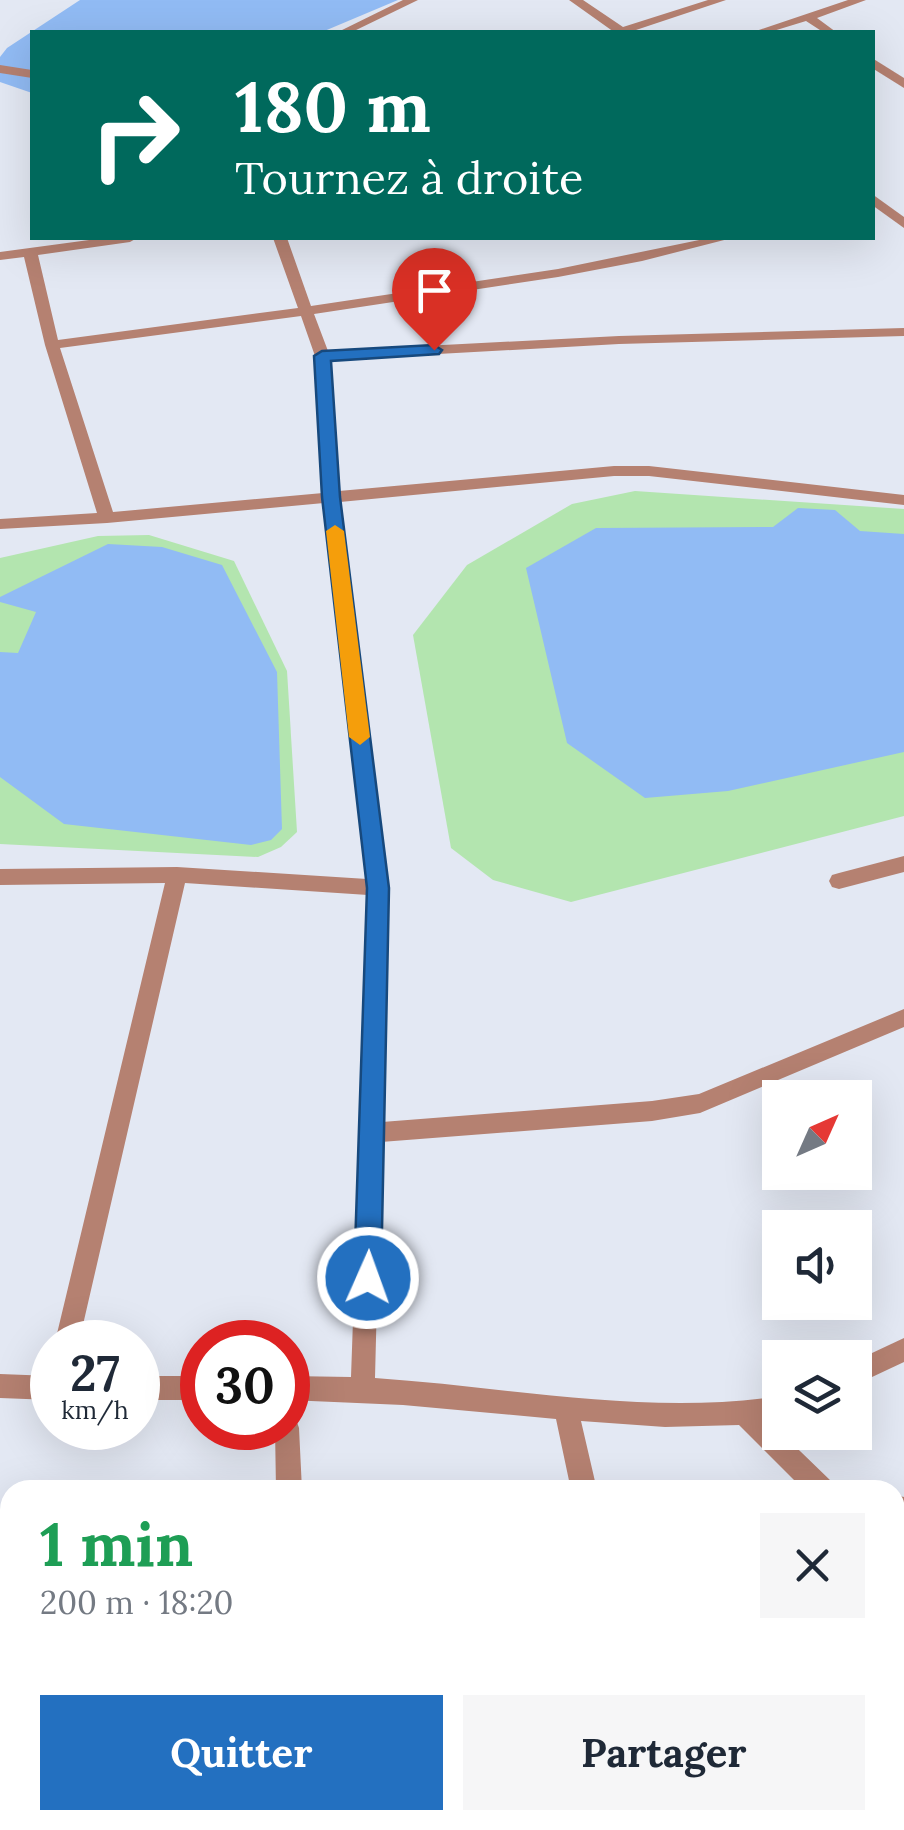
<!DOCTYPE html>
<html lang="fr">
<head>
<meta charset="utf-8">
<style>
	body { margin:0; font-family:Lora,serif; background:#f6f6f7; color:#1f2937; height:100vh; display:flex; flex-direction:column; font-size:38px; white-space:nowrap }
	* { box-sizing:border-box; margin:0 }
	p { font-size:32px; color:#747a83 }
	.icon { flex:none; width:55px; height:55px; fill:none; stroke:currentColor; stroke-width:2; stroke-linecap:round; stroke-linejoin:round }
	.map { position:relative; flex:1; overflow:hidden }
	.side { position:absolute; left:0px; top:1480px; width:905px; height:350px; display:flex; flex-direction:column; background:#fff; border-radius:30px 30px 0 0; box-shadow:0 10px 40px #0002 }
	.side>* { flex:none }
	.top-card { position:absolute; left:30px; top:30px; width:845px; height:210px; border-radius:0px; box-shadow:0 10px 40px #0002; background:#00695c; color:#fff; overflow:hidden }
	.needle { width:65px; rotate:45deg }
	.tools { position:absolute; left:762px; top:1080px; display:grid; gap:20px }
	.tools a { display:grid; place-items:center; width:110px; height:110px; border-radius:0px; background:#fff; box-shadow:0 10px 40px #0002; font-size:50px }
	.speed { position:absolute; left:30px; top:1320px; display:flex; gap:20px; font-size:50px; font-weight:700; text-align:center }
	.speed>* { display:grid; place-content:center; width:130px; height:130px; border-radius:50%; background:#fff; box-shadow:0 10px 40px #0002; line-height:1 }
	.speed small { font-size:25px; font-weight:400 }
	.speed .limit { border:15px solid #d22; background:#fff; color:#111 }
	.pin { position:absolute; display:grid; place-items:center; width:85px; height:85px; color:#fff; margin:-102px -42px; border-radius:50% 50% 50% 0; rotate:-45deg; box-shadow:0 0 10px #0007 }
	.pin .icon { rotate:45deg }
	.me { position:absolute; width:110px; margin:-55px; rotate:2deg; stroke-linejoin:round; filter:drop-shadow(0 0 8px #0008) }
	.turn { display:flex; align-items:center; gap:35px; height:210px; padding:0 40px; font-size:45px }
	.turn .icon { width:130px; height:130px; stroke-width:2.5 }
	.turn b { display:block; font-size:70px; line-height:85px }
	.round { display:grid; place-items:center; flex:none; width:105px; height:105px; border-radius:0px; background:#f6f6f7 }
	.summary { display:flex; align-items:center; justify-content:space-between; height:170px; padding:0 40px }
	h1 { font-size:60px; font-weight:700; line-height:75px; color:#1e9e55 }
	.action { display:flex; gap:20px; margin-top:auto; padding:20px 40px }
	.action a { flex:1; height:115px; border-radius:0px; background:#2370c0; color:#fff; font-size:40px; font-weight:700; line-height:115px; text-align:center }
	.action a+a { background:#f6f6f7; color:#1f2937 }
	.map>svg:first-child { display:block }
</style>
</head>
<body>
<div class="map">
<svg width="904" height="1830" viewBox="0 0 904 1830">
	<rect width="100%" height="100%" fill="#e3e8f3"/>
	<g fill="#b3e5af">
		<polygon points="635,491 904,509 904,816 571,902 493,880 451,848 413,635 467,565 572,504"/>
		<polygon points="149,535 234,561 287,671 297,832 281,847 258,857 0,844 0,558 98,536"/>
	</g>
	<g fill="#91bbf4">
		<polygon points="80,0 398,0 322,32 32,32 32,93 0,82 0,57 7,48"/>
		<polygon points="798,508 835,510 860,531 904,534 904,752 728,791 645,798 567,743 526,568 596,528 773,527"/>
		<polygon points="108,544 162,547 222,565 277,672 282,829 271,840 251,845 64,824 0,777 0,652 18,653 36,612 0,602 0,597"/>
	</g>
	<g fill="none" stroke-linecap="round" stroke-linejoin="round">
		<g fill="#b58171" fill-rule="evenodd">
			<polygon points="403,0 418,0 352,32 338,32"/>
			<polygon points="569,0 583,0 623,27 708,0 726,0 630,32 614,32"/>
			<polygon points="848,0 866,0 817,18 836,32 823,32 806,21 770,32 753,32"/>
			<polygon points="872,58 904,78 904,88 872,68"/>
			<polygon points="0,65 32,70 32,78 0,73"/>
			<polygon points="872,194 904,217 904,228 872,205"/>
			<path d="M104,238H137L130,242L38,255L58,340L298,308L273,238H287L311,306L558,269L709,238H732L642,261L558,277L314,314L328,351L619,336L904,328V336L619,344L330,360L339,491L614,466H649L904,495V505L649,476H614L340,502L388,888L382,1122L652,1101L699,1094L904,1009V1027L700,1113L652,1121L381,1142L375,1378C509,1387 646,1416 780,1396V1420L770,1422L831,1481L835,1490H804L739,1425L665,1427L581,1421L597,1490H571L556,1419L403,1405L288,1400V1376L351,1377L368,895L185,883L79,1342H55L165,883L0,885V869L177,867L367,879L324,503L107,523L0,529V519L97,513L45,345L24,257L0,260V252ZM301,316L315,356L323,493L113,512L60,348Z"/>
			<polygon points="904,856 904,872 839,889 832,887 829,881 832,875 839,873"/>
			<polygon points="904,1338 904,1362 855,1385 855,1361"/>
			<polygon points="0,1374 52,1376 52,1400 0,1398"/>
			<rect x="138" y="1376" width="64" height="24"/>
			<polygon points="288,1416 296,1419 299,1428 302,1490 276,1490 275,1428 288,1428"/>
			<polygon points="895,1495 904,1497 904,1523 895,1521"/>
			<rect x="286" y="1820" width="28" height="10"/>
			<polygon points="639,1820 667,1820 669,1830 641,1830"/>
		</g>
	</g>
	<polygon fill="#2370c0" stroke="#17497d" stroke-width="2.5" points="434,345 442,350 439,354 331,361 340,497 389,888 381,1278 377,1287 368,1291 358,1287 354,1278 367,888 322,497 314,356 322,351"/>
	<polygon fill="#f59e0b" points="335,525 344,531 370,737 360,745 349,737 326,531"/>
</svg>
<div class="tools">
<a><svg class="needle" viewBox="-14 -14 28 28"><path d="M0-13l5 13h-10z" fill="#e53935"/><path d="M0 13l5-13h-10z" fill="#747a83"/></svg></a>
<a><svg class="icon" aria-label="sound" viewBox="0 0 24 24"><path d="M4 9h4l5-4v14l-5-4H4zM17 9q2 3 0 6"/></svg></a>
<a><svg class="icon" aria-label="layers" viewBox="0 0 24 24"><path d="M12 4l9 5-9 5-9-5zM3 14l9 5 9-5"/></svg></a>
</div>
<div class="speed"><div>27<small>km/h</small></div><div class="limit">30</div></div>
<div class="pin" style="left:434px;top:350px;background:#d93025"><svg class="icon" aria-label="arrive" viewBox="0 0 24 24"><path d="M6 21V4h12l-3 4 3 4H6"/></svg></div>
<svg class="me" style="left:368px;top:1278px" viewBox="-20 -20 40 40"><circle r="17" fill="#2370c0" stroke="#fff" stroke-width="3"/><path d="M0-11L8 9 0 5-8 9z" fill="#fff"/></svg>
<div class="top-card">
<div class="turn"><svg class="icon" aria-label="right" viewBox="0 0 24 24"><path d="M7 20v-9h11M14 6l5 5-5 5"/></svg><div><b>180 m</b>Tournez à droite</div></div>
</div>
<section class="side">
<div class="summary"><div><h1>1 min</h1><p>200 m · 18:20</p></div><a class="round"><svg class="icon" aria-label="close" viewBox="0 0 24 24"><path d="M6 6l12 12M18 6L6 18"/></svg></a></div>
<div class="action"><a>Quitter</a><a>Partager</a></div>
</section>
</div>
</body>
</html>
